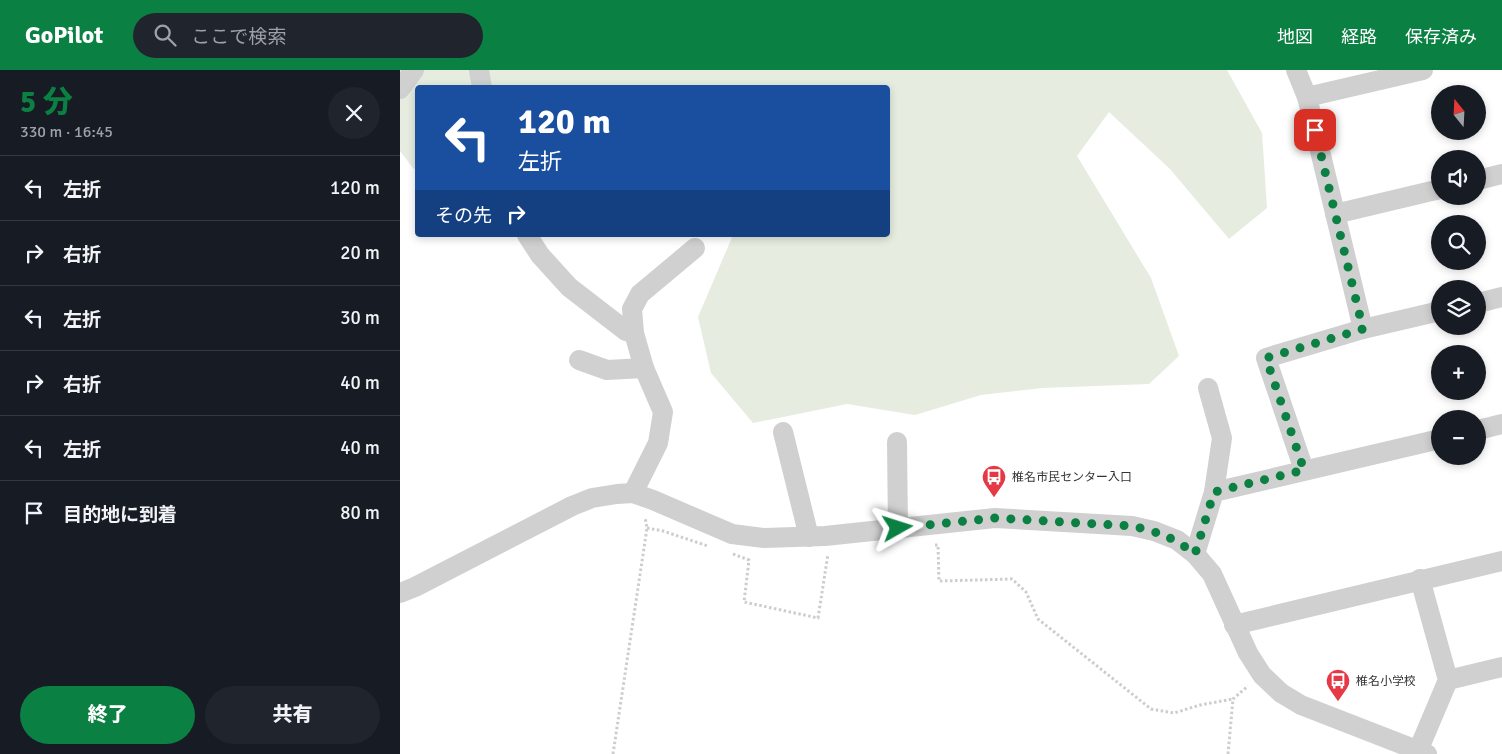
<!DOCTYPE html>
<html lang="ja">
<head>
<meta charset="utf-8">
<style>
	body { margin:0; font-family:Signika,"Noto Sans JP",sans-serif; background:#20242c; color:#f1f3f6; height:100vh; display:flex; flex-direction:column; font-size:19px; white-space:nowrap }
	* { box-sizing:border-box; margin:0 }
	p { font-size:16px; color:#9ea1a6 }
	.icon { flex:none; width:28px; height:28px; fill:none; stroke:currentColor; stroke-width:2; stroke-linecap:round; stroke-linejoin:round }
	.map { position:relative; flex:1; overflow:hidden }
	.details { display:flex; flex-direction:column; background:#171b24; width:400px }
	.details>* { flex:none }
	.top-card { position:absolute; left:15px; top:15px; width:475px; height:152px; border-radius:5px; box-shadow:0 2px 8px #0003; background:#1a4fa0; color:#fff; overflow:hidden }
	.needle { width:32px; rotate:342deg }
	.buttons { position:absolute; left:1031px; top:15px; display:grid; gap:10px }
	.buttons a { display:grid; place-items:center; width:55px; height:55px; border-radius:50%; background:#171b24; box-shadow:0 2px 8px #0003; font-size:25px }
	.pin { position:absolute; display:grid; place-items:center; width:42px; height:42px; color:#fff; margin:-21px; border-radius:10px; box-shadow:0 2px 8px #0006 }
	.me { position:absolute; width:55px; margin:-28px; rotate:84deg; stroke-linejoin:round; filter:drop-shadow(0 0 4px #0008) }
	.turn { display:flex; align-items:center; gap:18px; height:105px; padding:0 20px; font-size:22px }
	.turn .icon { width:65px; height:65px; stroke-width:2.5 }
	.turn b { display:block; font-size:35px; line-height:42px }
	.then { display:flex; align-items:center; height:48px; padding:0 20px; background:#0003; gap:10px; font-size:19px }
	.round { display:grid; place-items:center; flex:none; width:52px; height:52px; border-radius:26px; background:#20242c }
	.headline { display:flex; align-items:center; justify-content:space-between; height:85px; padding:0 20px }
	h1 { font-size:30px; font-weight:800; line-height:38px; color:#0b8043 }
	.cta { display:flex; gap:10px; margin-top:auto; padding:10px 20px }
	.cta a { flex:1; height:58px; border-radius:30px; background:#0b8043; color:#fff; font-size:20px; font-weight:800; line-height:58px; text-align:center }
	.cta a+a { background:#20242c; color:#f1f3f6 }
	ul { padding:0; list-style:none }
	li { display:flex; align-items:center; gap:15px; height:65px; padding:0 20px; border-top:1px solid #363941 }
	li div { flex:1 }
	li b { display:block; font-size:19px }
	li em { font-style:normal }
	header { display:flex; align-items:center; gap:30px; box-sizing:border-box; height:70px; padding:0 25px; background:#0b8043; color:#fff }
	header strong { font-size:24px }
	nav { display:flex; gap:28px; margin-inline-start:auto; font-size:18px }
	.search { width:350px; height:45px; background:#20242c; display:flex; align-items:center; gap:12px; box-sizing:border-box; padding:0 18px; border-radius:28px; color:#9ea1a6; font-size:19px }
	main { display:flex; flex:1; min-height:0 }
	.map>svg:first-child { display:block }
</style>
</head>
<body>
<header>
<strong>GoPilot</strong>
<div class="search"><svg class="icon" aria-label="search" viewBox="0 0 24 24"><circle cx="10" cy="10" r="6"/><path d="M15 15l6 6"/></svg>ここで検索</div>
<nav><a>地図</a><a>経路</a><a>保存済み</a></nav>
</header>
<main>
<section class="details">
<div class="headline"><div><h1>5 分</h1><p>330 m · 16:45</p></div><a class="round"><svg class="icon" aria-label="close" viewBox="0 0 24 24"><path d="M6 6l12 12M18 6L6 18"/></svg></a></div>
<ul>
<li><svg class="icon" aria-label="left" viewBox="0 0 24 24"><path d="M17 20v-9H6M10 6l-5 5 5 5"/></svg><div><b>左折</b></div><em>120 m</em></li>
<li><svg class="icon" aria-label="right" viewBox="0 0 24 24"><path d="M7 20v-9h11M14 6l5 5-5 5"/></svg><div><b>右折</b></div><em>20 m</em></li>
<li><svg class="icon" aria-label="left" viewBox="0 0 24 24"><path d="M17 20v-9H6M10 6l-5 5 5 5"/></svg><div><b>左折</b></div><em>30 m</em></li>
<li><svg class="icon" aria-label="right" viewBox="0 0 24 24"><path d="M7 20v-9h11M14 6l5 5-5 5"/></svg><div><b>右折</b></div><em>40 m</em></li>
<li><svg class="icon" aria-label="left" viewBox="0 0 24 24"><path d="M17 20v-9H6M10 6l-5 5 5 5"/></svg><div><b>左折</b></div><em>40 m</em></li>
<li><svg class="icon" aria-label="arrive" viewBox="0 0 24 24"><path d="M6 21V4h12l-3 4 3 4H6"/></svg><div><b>目的地に到着</b></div><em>80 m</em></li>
</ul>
<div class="cta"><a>終了</a><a>共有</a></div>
</section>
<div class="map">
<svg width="1102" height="684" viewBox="0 0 1102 684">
	<rect width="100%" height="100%" fill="#fff"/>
	<polygon fill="#e6ecdf" points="0,0 827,0 862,63 867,138 829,169 770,99 709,42 677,86 751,208 779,286 749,314 642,318 581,325 515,345 447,334 353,353 311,303 298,247 333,165 488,165 488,18 18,18 17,101 13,98 0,81"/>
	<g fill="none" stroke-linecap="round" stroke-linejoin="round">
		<g stroke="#cdcdcd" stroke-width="3" stroke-dasharray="2.5 2.5" stroke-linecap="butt">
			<polyline points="247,458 263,461 308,476"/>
			<polyline points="535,475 538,475 539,511 612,509 626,522 638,549 751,639 774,643 800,635 833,629"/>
			<polyline points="333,484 349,490 344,532 418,548 428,484"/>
			<polyline points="213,684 247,458 245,447"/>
			<polyline points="828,684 833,629 848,616"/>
		</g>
		<g stroke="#d0d0d0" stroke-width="20">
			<polyline points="79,0 82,18"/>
			<polyline points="896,0 907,27 963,259"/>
			<polyline points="0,19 14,0"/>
			<polyline points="907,27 1023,0"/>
			<polyline points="1078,110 1102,104"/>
			<polyline points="935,144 1040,119"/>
			<polyline points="127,165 140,185 169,217 226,261 234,263"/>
			<polyline points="1078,233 1102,227"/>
			<polyline points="179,290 207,300 244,298"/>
			<polyline points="808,318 822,368 814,422"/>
			<polyline points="1078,360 1102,354"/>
			<polyline points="383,362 409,467"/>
			<polyline points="497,372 498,458"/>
			<polyline points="904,400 866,288 963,259 1040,241"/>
			<polyline points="233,423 258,373 263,342 244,298 234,263 232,239 240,224 295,178"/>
			<polyline points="795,484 814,422 1040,369"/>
			<polyline points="0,523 15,517 172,436 192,428 217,424 233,423 253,430 332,464 364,468 425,466 595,448 732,456 754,461 777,470 795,484 812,504 848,583 862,605 881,623 901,635 1027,684"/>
			<polyline points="834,555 1102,491"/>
			<polyline points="1048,610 1102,597"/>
			<polyline points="1018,681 1048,610 1020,509"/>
		</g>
	</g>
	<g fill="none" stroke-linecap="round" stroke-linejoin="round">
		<path stroke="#0b8043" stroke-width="9" stroke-dasharray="0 16.2" d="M498,458L595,448L732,456C758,462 773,467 795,484L814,422L904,400L866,288L963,259L915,60"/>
	</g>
	<defs>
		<symbol id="bus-pin" viewBox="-11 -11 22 30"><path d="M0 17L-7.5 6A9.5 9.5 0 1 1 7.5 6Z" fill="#e63946" stroke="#fff"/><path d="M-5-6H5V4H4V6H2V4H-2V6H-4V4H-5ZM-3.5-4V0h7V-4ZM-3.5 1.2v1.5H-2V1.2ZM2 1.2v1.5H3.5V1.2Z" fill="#fff"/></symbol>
	</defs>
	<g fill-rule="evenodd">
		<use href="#bus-pin" x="580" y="393" width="28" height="38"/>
		<use href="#bus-pin" x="924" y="597" width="28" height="38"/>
	</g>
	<g text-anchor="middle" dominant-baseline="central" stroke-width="5" stroke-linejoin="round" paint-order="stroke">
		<g font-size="12" fill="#333" stroke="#fff" text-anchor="start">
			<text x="612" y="407">椎名市民センター入口</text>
			<text x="956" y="611">椎名小学校</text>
		</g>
	</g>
</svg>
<div class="buttons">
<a><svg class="needle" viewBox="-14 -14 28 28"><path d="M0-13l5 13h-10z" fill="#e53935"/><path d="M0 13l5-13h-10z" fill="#9ea1a6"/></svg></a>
<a><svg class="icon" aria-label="sound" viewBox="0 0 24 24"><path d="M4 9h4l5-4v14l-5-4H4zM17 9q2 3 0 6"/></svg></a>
<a><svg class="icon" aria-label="search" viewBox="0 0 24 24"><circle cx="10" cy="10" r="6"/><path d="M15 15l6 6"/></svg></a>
<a><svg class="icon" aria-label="layers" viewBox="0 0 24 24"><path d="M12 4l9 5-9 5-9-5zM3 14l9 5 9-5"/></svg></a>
<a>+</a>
<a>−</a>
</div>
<div class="pin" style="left:915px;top:60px;background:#d93025"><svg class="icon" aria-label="arrive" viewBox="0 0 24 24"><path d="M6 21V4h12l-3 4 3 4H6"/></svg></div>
<svg class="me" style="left:498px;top:458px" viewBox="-20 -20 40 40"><path d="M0-17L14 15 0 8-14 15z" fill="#0b8043" stroke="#fff" stroke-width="4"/></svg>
<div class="top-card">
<div class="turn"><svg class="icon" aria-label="left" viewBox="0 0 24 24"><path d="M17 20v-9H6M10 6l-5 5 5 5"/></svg><div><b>120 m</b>左折</div></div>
<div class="then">その先<svg class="icon" aria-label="right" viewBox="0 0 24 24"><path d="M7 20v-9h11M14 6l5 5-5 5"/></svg></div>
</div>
</div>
</main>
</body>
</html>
